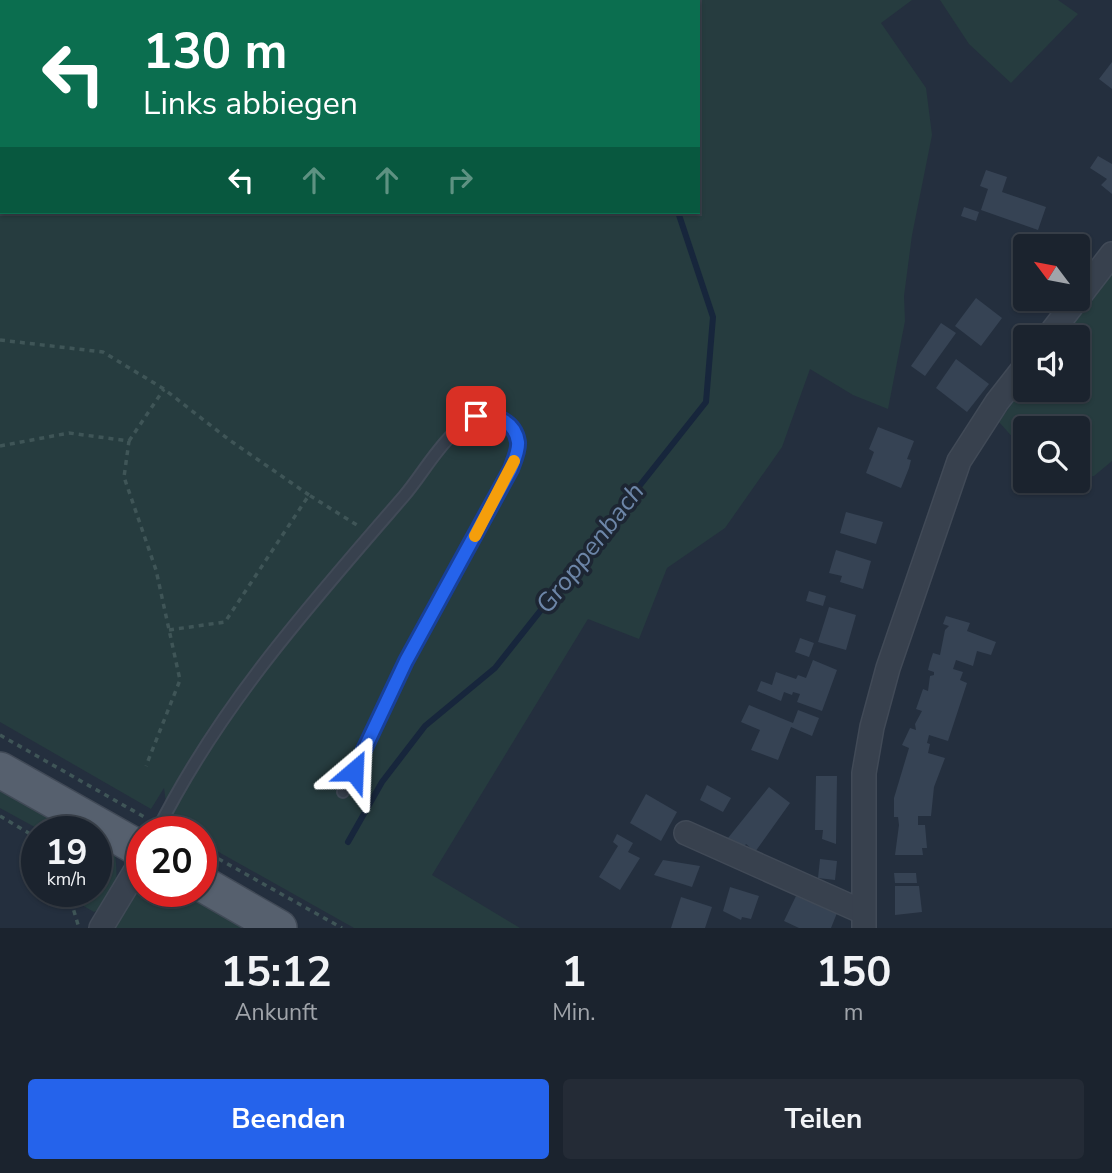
<!DOCTYPE html>
<html lang="de">
<head>
<meta charset="utf-8">
<style>
	body { margin:0; font-family:"Nunito Sans",sans-serif; background:#242b36; color:#f1f3f6; height:100vh; display:flex; flex-direction:column; font-size:26px; white-space:nowrap }
	* { box-sizing:border-box; margin:0 }
	p { font-size:23px; color:#a0a4aa }
	.icon { flex:none; width:38px; height:38px; fill:none; stroke:currentColor; stroke-width:2; stroke-linecap:round; stroke-linejoin:round }
	.map { position:relative; height:928px; overflow:hidden }
	.drawer { display:flex; flex-direction:column; background:#1b232e; flex:1 }
	.drawer>* { flex:none }
	.hud { position:absolute; left:0px; top:0px; width:700px; height:214px; box-shadow:0 2px 5px #0004,0 0 0 2px #39404a; background:#0b6e4f; color:#fff; overflow:hidden }
	.needle { width:46px; rotate:302deg }
	.fabs { position:absolute; left:1013px; top:234px; display:grid; gap:14px }
	.fabs a { display:grid; place-items:center; width:77px; height:77px; border-radius:7px; background:#1b232e; box-shadow:0 2px 5px #0004,0 0 0 2px #39404a; font-size:35px }
	.speed { position:absolute; left:21px; top:816px; display:flex; gap:14px; font-size:35px; font-weight:700; text-align:center }
	.speed>* { display:grid; place-content:center; width:91px; height:91px; border-radius:50%; background:#1b232e; box-shadow:0 2px 5px #0004,0 0 0 2px #39404a; line-height:1 }
	.speed small { font-size:18px; font-weight:400 }
	.speed .limit { border:10px solid #d22; background:#fff; color:#111 }
	.pin { position:absolute; display:grid; place-items:center; width:60px; height:60px; color:#fff; margin:-30px; border-radius:14px; box-shadow:0 4px 10px #0006 }
	.me { position:absolute; width:77px; margin:-38px; rotate:26deg; stroke-linejoin:round; filter:drop-shadow(0 0 5px #0008) }
	.turn { display:flex; align-items:center; gap:24px; height:147px; padding:0 28px; font-size:32px }
	.turn .icon { width:91px; height:91px; stroke-width:2.5 }
	.turn b { display:block; font-size:49px; line-height:60px }
	.lanes { display:flex; align-items:center; height:66px; padding:0 28px; background:#0003; justify-content:center; gap:35px; direction:ltr }
	.lanes .off { opacity:.35 }
	.eta { display:flex; justify-content:space-evenly; align-items:center; height:119px; text-align:center }
	.eta b { font-size:42px; font-weight:700; line-height:49px }
	.action { display:flex; gap:14px; margin-top:auto; padding:14px 28px }
	.action a { flex:1; height:80px; border-radius:7px; background:#2563eb; color:#fff; font-size:28px; font-weight:700; line-height:80px; text-align:center }
	.action a+a { background:#242b36; color:#f1f3f6 }
	.map>svg:first-child { display:block }
</style>
</head>
<body>
<div class="map">
<svg width="1112" height="928" viewBox="0 0 1112 928">
	<rect width="100%" height="100%" fill="#242f3e"/>
	<g fill="#263c3f">
		<polygon points="83,0 912,0 881,23 926,88 932,135 912,235 904,296 905,321 888,409 853,395 810,369 782,447 725,528 667,568 639,639 588,619 432,875 520,928 354,928 201,842 201,831 182,831 169,824 164,788 151,809 0,722 0,30 2,212 698,212 698,2 79,2"/>
		<polygon points="940,0 1058,0 1078,14 1011,83 969,44"/>
		<polygon points="1112,264 1112,461 1094,476 1078,478 1078,429 1026,429 1025,451 999,422 1025,385 1026,390 1078,390 1078,338 1059,338"/>
		<polygon points="0,791 73,831 42,831 0,808"/>
		<path d="M96,844L115,855C118,877 119,902 94,912L82,905L78,891H96Z"/>
		<polygon points="138,887 142,887 142,891 178,891 249,928 114,928"/>
	</g>
	<g fill="none" stroke-linecap="round" stroke-linejoin="round">
		<polyline stroke="#17263c" stroke-width="6" points="348,842 382,782 425,726 495,668 706,402 713,317 678,212"/>
	</g>
	<g fill="#364354">
		<polygon points="1112,62 1112,89 1099,79"/>
		<polygon points="1098,156 1112,164 1112,194 1101,185 1107,179 1090,168"/>
		<polygon points="986,170 1007,177 1002,192 1046,207 1038,230 981,210 988,189 980,186"/>
		<polygon points="964,207 979,212 976,221 961,216"/>
		<polygon points="976,298 1002,318 981,346 955,326"/>
		<polygon points="941,323 956,333 925,376 911,366"/>
		<polygon points="956,359 989,384 967,412 936,388"/>
		<polygon points="878,427 914,441 907,459 911,460 909,468 901,488 866,473 874,452 869,449"/>
		<polygon points="846,512 883,522 876,544 840,533"/>
		<polygon points="836,550 871,561 863,589 840,582 842,576 829,573"/>
		<polygon points="809,591 826,596 823,606 806,601"/>
		<polygon points="829,607 856,615 846,650 818,642"/>
		<polygon points="946,616 970,623 967,631 996,642 991,655 977,651 973,666 956,660 953,669 963,672 960,680 967,683 948,741 929,735 927,743 930,744 928,753 945,758 934,787 931,816 918,816 918,825 925,825 927,848 922,848 923,855 895,855 899,825 898,817 894,817 894,798 909,748 902,745 910,728 916,730 915,724 922,711 916,709 923,689 928,691 930,676 934,675 934,672 928,670 930,662 933,653 940,655 945,630 949,626 943,624"/>
		<polygon points="800,638 814,643 809,657 795,652"/>
		<polygon points="813,660 837,670 822,711 797,702 800,694 793,692 792,695 784,692 781,701 757,691 761,681 772,685 776,672 796,679 798,675 806,678"/>
		<polygon points="749,705 793,723 798,710 819,718 812,736 791,727 778,760 751,750 760,730 741,722"/>
		<polygon points="816,776 837,776 836,844 822,839 823,830 815,830"/>
		<polygon points="707,785 731,798 723,812 700,800"/>
		<polygon points="769,787 790,803 755,852 746,844 742,849 728,838"/>
		<polygon points="646,794 677,812 661,841 630,823"/>
		<polygon points="617,834 633,843 628,852 640,858 620,890 599,877 618,846 613,842"/>
		<polygon points="820,859 837,861 835,880 818,878"/>
		<polygon points="663,860 700,866 692,887 654,875"/>
		<polygon points="894,873 916,873 917,883 895,883"/>
		<polygon points="895,886 919,886 922,912 895,915"/>
		<polygon points="730,887 759,896 751,919 742,917 741,920 723,911"/>
		<polygon points="796,896 837,913 831,928 799,928 784,921"/>
		<polygon points="681,897 712,907 705,928 671,928"/>
	</g>
	<g fill="none" stroke-linecap="round" stroke-linejoin="round">
		<defs>
			<path id="lane" d="M157,831C219,706 313,601 404,496C429,467 450,420 490,414C520,428 521,439 511,469L406,661L343,792"/>
			<g id="street">
				<polyline points="1078,298 1112,254"/>
				<polyline points="1047,338 1077,299"/>
				<polyline points="686,833 863,912"/>
				<polyline points="101,928 142,860"/>
				<polyline points="864,928 864,773 872,727 888,668 959,461 997,402 1026,365"/>
			</g>
			<g id="primary">
				<polyline points="0,770 142,850"/>
				<polyline points="201,883 279,928"/>
			</g>
		</defs>
		<use href="#lane" stroke="#414a57" stroke-width="14"/>
		<use href="#street" stroke="#414a57" stroke-width="26"/>
		<use href="#primary" stroke="#414a57" stroke-width="38"/>
		<g stroke="#3f5557" stroke-width="3.5" stroke-dasharray="5 5" stroke-linecap="butt">
			<polyline points="99,2 103,0"/>
			<polyline points="280,2 281,0"/>
			<polyline points="0,38 2,37"/>
			<polyline points="0,142 2,141"/>
			<polyline points="0,193 2,193"/>
			<polyline points="0,340 103,352 164,389 228,439 309,495"/>
			<polyline points="129,441 164,389"/>
			<polyline points="0,446 69,433 129,441 124,477 156,570 180,680 146,766"/>
			<polyline points="169,630 225,622 309,495 360,527"/>
			<polyline points="0,735 146,818"/>
			<polyline points="0,816 37,838"/>
			<polyline points="201,849 342,928"/>
			<polyline points="68,891 79,928"/>
		</g>
		<use href="#lane" stroke="#38414e" stroke-width="10"/>
		<use href="#street" stroke="#38414e" stroke-width="23"/>
		<use href="#primary" stroke="#56606e" stroke-width="35"/>
	</g>
	<g fill="none" stroke-linecap="round" stroke-linejoin="round">
		<defs>
			<path id="route" d="M354,771L406,661L511,469C514,461 519,450 518,442C515,421 494,413 476,416"/>
		</defs>
		<use href="#route" stroke="#184099" stroke-width="18"/>
		<use href="#route" stroke="#2563eb" stroke-width="12"/>
		<polyline stroke="#f59e0b" stroke-width="12" points="475,536 514,461"/>
	</g>
	<g text-anchor="middle" dominant-baseline="central" stroke-width="7" stroke-linejoin="round" paint-order="stroke">
		<g font-size="26" font-style="italic" fill="#6d86a8" stroke="#1d2633">
			<text transform="translate(590 548) rotate(-52)">Groppenbach</text>
		</g>
	</g>
</svg>
<div class="fabs">
<a><svg class="needle" viewBox="-14 -14 28 28"><path d="M0-13l5 13h-10z" fill="#e53935"/><path d="M0 13l5-13h-10z" fill="#a0a4aa"/></svg></a>
<a><svg class="icon" aria-label="sound" viewBox="0 0 24 24"><path d="M4 9h4l5-4v14l-5-4H4zM17 9q2 3 0 6"/></svg></a>
<a><svg class="icon" aria-label="search" viewBox="0 0 24 24"><circle cx="10" cy="10" r="6"/><path d="M15 15l6 6"/></svg></a>
</div>
<div class="speed"><div>19<small>km/h</small></div><div class="limit">20</div></div>
<div class="pin" style="left:476px;top:416px;background:#d93025"><svg class="icon" aria-label="arrive" viewBox="0 0 24 24"><path d="M6 21V4h12l-3 4 3 4H6"/></svg></div>
<svg class="me" style="left:354px;top:771px" viewBox="-20 -20 40 40"><path d="M0-17L14 15 0 8-14 15z" fill="#2563eb" stroke="#fff" stroke-width="4"/></svg>
<div class="hud">
<div class="turn"><svg class="icon" aria-label="left" viewBox="0 0 24 24"><path d="M17 20v-9H6M10 6l-5 5 5 5"/></svg><div><b>130 m</b>Links abbiegen</div></div>
<div class="lanes"><svg class="icon" aria-label="left" viewBox="0 0 24 24"><path d="M17 20v-9H6M10 6l-5 5 5 5"/></svg><svg class="icon off" aria-label="ahead" viewBox="0 0 24 24"><path d="M12 20V5M6 11l6-6 6 6"/></svg><svg class="icon off" aria-label="ahead" viewBox="0 0 24 24"><path d="M12 20V5M6 11l6-6 6 6"/></svg><svg class="icon off" aria-label="right" viewBox="0 0 24 24"><path d="M7 20v-9h11M14 6l5 5-5 5"/></svg></div>
</div>
</div>
<section class="drawer">
<div class="eta">
<div><b>15:12</b><p>Ankunft</p></div>
<div><b>1</b><p>Min.</p></div>
<div><b>150</b><p>m</p></div>
</div>
<div class="action"><a>Beenden</a><a>Teilen</a></div>
</section>
</body>
</html>
